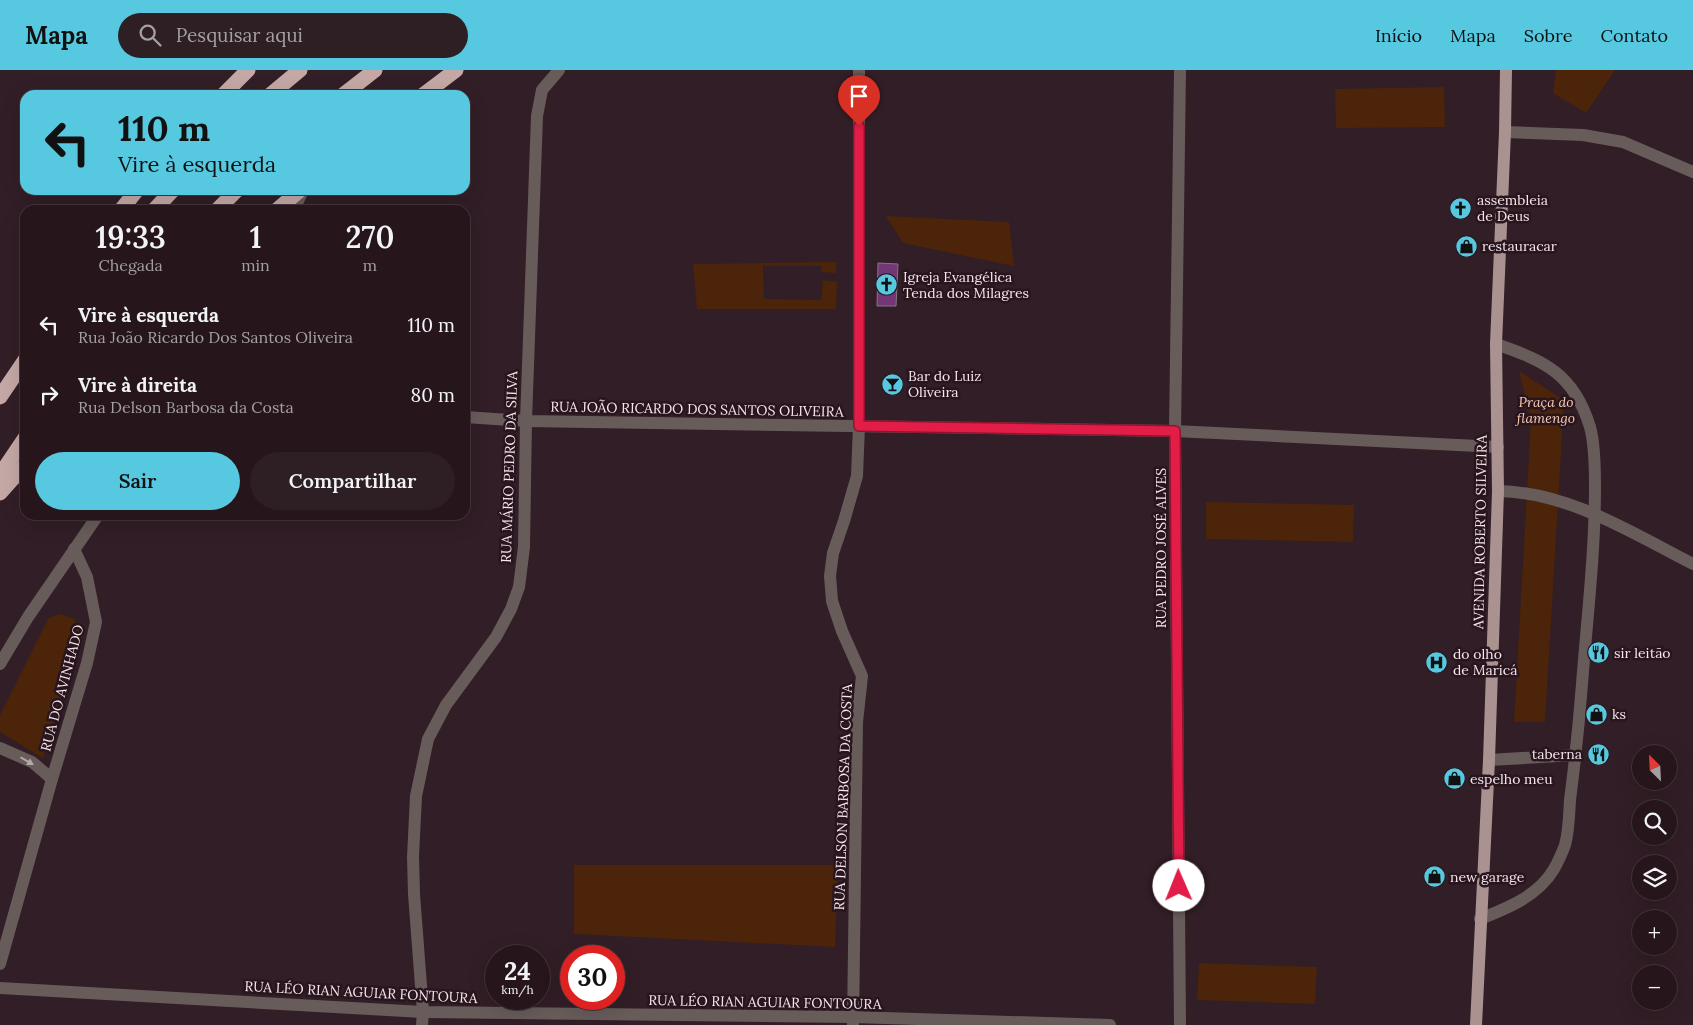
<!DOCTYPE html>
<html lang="pt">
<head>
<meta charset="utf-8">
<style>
	body { margin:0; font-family:Lora,serif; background:#2e1f25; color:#f1f3f6; height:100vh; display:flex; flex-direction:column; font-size:19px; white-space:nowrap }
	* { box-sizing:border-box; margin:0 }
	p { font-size:16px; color:#a49fa3 }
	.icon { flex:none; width:28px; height:28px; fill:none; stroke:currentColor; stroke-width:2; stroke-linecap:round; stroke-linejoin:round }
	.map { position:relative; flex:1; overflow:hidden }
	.panel { position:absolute; left:20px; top:135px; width:450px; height:315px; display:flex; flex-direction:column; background:#26161c; border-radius:15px; box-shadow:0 5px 20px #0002,0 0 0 1px #42353b }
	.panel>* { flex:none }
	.top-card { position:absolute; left:20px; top:20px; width:450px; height:105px; border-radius:15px; box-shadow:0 5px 20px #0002,0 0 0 1px #42353b; background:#56c9e1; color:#111; overflow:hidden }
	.needle { width:32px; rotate:336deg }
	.controls { position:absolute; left:1632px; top:675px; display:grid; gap:10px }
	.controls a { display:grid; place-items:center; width:45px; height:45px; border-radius:50%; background:#26161c; box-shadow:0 5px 20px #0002,0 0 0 1px #42353b; font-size:25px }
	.speed { position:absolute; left:485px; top:875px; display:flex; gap:10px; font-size:25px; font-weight:700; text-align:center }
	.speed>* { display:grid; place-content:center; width:65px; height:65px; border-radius:50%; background:#26161c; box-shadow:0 5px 20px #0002,0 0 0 1px #42353b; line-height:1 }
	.speed small { font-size:12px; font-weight:400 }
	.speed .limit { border:8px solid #d22; background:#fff; color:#111 }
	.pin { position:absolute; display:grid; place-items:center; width:42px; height:42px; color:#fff; margin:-51px -21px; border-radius:50% 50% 50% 0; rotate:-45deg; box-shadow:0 0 5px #0007 }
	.pin .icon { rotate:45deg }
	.me { position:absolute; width:55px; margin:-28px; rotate:359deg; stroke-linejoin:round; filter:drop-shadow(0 0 4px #0008) }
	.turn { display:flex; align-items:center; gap:18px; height:105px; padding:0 15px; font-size:22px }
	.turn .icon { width:65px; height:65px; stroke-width:2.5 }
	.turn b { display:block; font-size:35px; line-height:42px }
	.eta { display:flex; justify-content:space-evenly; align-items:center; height:85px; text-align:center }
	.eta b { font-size:30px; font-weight:600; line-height:35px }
	.button { display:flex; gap:10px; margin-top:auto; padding:10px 15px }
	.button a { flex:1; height:58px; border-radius:30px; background:#56c9e1; color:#111; font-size:20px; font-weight:600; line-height:58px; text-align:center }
	.button a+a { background:#2e1f25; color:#f1f3f6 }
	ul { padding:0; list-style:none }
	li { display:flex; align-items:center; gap:15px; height:70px; padding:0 15px }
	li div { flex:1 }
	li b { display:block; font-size:19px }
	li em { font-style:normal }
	header { display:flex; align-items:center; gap:30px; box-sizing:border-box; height:70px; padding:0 25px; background:#56c9e1; color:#111 }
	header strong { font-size:24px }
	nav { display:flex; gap:28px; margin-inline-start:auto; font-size:18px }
	.search { width:350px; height:45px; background:#2e1f25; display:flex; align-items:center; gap:12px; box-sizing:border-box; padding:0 18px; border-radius:28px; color:#a49fa3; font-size:19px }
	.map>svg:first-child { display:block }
</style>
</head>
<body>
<header>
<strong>Mapa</strong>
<div class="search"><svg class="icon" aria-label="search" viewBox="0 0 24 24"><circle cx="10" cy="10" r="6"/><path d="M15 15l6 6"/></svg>Pesquisar aqui</div>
<nav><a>Início</a><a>Mapa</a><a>Sobre</a><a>Contato</a></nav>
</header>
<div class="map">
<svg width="1693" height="955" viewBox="0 0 1693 955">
	<rect width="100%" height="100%" fill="#321e26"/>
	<g fill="#4c2409">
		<polygon points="1556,0 1615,0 1586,43 1553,23"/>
		<polygon points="1444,17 1445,57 1336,58 1335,19"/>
		<polygon points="886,146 1009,152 1014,196 903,173"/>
		<polygon points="836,192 836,203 821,202 822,196 763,196 764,229 821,230 823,210 837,212 836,239 697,239 693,194"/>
		<polygon points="1519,301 1564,330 1545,652 1514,652 1531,351"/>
		<polygon points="1206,432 1354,435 1353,472 1206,469"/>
		<polygon points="61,544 74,549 80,560 43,688 0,662 0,645 48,549 54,546"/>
		<polygon points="574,795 838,795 835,877 574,864"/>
		<polygon points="1199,893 1317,897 1315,934 1197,930"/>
	</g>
	<polygon fill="#733676" stroke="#877587" points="878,193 898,194 896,236 877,236"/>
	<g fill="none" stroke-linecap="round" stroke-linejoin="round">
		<g stroke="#685c5b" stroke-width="12">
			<polyline points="1505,62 1583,65 1623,72 1693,102"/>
			<polyline points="294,140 303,120"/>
			<polyline points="465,347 526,351 1175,361 1498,377"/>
			<path d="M1498,421C1569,422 1632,463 1693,494"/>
			<polyline points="0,594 28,547 98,445"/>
			<polyline points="0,678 32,692 52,709"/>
			<polyline points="1489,690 1576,685"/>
			<path d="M1480,849C1508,838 1538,826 1554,799C1558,792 1562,783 1565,775C1569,761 1569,745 1570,730C1575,691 1579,653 1582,614C1587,549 1595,483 1595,417C1595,399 1595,374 1590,357C1574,304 1545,291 1496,274"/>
			<polyline points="0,894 52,709 87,593 96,552 87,507 74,479"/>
			<polyline points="0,918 423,942 853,947 1110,955"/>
			<polyline points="422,955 423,942 414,824 413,787 416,726 428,669 446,635 496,567 511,539 519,517 524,477 526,351 537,46 542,20 559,0"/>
			<polyline points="853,955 857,652 862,606 842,561 832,531 830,506 833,483 844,451 857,406 859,356 859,0"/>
			<polyline points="1180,955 1175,361 1180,0"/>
		</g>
		<polyline stroke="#aa9291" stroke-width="12" points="1476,955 1489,690 1498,421 1496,274 1505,62 1506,0"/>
		<g stroke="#c4a8a6" stroke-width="15">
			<polyline points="223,25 248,0"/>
			<polyline points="270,25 300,0"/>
			<polyline points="343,25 375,0"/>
			<polyline points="423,25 456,0"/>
			<polyline points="121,140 137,120"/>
			<polyline points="154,140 173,120"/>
			<polyline points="217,140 237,120"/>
			<polyline points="277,140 300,120"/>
			<polyline points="0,327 25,290"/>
			<polyline points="0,405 25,368"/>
			<polyline points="0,423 25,395"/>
		</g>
	</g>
	<defs><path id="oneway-solid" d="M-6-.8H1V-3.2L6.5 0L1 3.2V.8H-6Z" transform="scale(1.25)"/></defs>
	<use fill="#b5a8aa" href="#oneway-solid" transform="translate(27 691) rotate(30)"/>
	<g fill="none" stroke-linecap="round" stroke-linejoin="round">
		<defs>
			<polyline id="route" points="859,56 859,356 1175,361 1179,816"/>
		</defs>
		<use href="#route" stroke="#92132f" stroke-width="12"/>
		<use href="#route" stroke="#e11d48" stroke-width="9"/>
	</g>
	<defs>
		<symbol id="church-disc" viewBox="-11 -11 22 22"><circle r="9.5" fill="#56c9e1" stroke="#28151d"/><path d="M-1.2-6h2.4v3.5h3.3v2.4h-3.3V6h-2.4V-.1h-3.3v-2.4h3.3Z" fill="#111"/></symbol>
		<symbol id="shop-disc" viewBox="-11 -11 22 22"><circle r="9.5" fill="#56c9e1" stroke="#28151d"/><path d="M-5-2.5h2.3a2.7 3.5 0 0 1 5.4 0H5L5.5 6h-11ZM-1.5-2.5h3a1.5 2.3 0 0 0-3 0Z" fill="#111"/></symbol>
		<symbol id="bar-disc" viewBox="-11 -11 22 22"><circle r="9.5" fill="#56c9e1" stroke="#28151d"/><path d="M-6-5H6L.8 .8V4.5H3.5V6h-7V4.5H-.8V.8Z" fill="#111"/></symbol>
		<symbol id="restaurant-disc" viewBox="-11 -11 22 22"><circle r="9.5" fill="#56c9e1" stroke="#28151d"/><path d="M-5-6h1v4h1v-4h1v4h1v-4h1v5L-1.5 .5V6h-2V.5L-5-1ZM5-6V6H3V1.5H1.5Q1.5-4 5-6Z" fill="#111"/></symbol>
		<symbol id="hospital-disc" viewBox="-11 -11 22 22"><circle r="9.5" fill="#56c9e1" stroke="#28151d"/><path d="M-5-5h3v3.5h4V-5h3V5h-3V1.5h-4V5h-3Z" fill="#111"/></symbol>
	</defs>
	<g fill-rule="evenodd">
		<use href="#church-disc" x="1448" y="126" width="25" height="25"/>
		<use href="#shop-disc" x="1454" y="164" width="25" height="25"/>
		<use href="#church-disc" x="874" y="202" width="25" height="25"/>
		<use href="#bar-disc" x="880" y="302" width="25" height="25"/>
		<use href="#restaurant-disc" x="1586" y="570" width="25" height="25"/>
		<use href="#hospital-disc" x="1424" y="580" width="25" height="25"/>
		<use href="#shop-disc" x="1584" y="632" width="25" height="25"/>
		<use href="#restaurant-disc" x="1586" y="672" width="25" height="25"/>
		<use href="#shop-disc" x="1442" y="696" width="25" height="25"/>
		<use href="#shop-disc" x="1422" y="794" width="25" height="25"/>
	</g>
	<g text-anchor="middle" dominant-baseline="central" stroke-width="5" stroke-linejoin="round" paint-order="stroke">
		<g font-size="14" fill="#f4e6eb" stroke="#28151d" text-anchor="start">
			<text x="1477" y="130">assembleia<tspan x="1477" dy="16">de Deus</tspan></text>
			<text x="1482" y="176">restauracar</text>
			<text x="903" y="207">Igreja Evangélica<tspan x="903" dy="16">Tenda dos Milagres</tspan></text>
			<text x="908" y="306">Bar do Luiz<tspan x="908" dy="16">Oliveira</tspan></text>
			<text x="1614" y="583">sir leitão</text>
			<text x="1453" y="584">do olho<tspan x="1453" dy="16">de Maricá</tspan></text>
			<text x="1612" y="644">ks</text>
			<text x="1582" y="684" text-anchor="end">taberna</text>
			<text x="1470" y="709">espelho meu</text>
			<text x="1450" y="807">new garage</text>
		</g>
		<g font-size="14" font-style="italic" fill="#f8cbb3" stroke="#28151d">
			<text x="1546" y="332">Praça do<tspan x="1546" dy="16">flamengo</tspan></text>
		</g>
		<g font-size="14" fill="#f4e6eb" stroke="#28151d">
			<text transform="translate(697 339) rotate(1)">RUA JOÃO RICARDO DOS SANTOS OLIVEIRA</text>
			<text transform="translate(509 397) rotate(-88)">RUA MÁRIO PEDRO DA SILVA</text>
			<text transform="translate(1480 462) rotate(-89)">AVENIDA ROBERTO SILVEIRA</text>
			<text transform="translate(1161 478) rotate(-90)">RUA PEDRO JOSÉ ALVES</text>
			<text transform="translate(62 618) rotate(-75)">RUA DO AVINHADO</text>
			<text transform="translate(843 727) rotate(-88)">RUA DELSON BARBOSA DA COSTA</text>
			<text transform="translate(361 922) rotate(3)">RUA LÉO RIAN AGUIAR FONTOURA</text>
			<text transform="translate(765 932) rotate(1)">RUA LÉO RIAN AGUIAR FONTOURA</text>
		</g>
	</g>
</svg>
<div class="controls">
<a><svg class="needle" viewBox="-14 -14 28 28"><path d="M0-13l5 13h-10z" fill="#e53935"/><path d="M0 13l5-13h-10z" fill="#a49fa3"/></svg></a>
<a><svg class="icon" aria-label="search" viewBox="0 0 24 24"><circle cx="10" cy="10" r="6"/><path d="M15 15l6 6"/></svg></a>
<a><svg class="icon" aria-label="layers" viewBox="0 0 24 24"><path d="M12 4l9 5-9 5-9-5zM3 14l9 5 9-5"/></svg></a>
<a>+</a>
<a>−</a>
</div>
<div class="speed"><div>24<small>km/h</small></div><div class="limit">30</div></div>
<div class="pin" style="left:859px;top:56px;background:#d93025"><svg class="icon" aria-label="arrive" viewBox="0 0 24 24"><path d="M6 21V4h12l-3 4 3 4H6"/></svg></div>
<svg class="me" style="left:1179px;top:816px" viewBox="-20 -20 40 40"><circle r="19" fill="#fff"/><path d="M0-13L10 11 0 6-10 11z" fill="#e11d48"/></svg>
<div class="top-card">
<div class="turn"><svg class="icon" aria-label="left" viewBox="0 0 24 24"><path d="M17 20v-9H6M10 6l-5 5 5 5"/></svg><div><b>110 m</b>Vire à esquerda</div></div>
</div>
<section class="panel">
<div class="eta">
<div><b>19:33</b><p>Chegada</p></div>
<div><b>1</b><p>min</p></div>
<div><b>270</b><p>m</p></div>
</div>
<ul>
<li><svg class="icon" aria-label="left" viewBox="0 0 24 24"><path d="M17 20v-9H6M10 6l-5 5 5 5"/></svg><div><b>Vire à esquerda</b><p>Rua João Ricardo Dos Santos Oliveira</p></div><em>110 m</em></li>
<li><svg class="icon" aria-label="right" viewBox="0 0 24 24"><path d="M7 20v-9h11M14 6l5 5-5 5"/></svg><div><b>Vire à direita</b><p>Rua Delson Barbosa da Costa</p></div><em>80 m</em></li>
</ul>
<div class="button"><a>Sair</a><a>Compartilhar</a></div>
</section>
</div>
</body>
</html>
